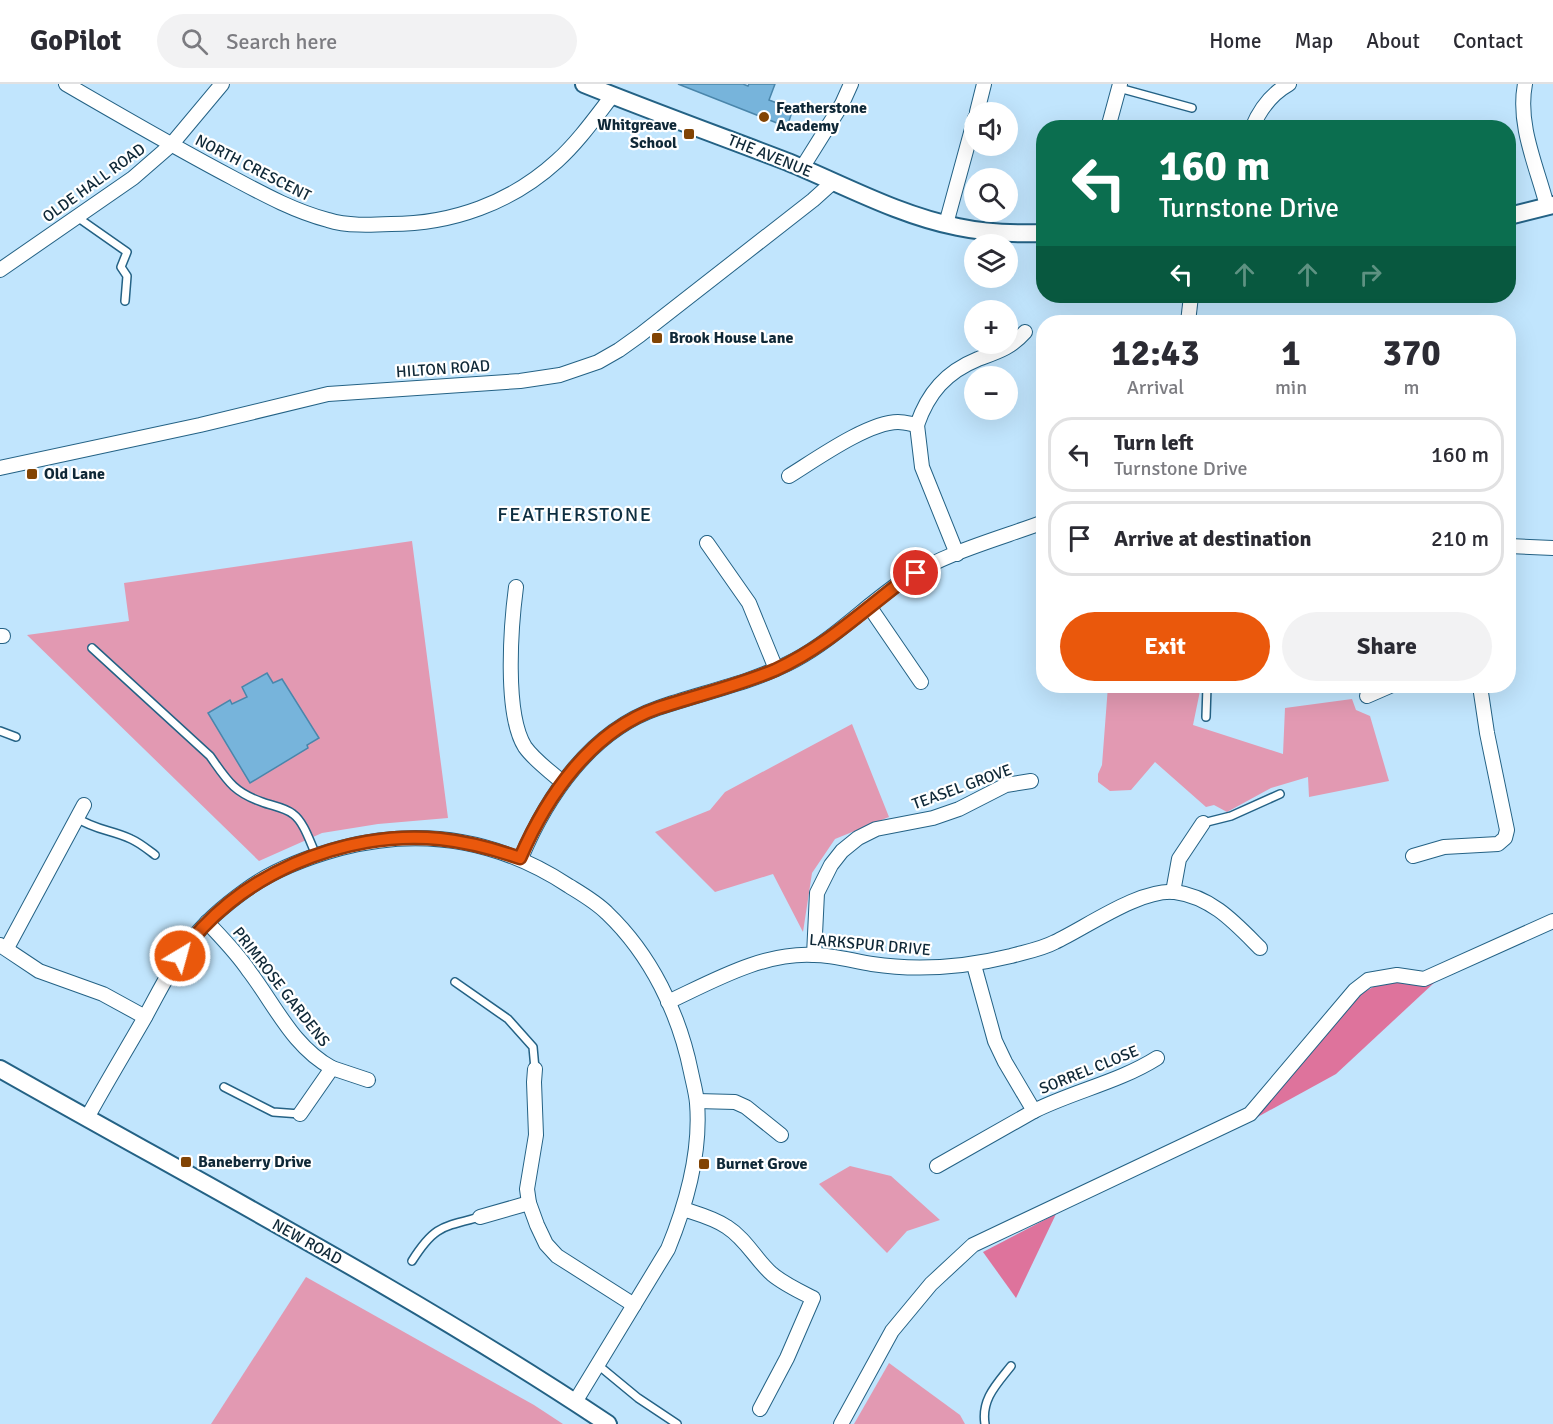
<!DOCTYPE html>
<html lang="en">
<head>
<meta charset="utf-8">
<style>
	body { margin:0; font-family:Signika,sans-serif; background:#f2f2f3; color:#2b2b33; height:100vh; display:flex; flex-direction:column; font-size:22px; white-space:nowrap }
	* { box-sizing:border-box; margin:0 }
	p { font-size:20px; color:#7c7c81 }
	.icon { flex:none; width:33px; height:33px; fill:none; stroke:currentColor; stroke-width:2; stroke-linecap:round; stroke-linejoin:round }
	.map { position:relative; flex:1; overflow:hidden }
	.side { position:absolute; left:1036px; top:231px; width:480px; height:378px; display:flex; flex-direction:column; background:#fff; border-radius:24px; box-shadow:0 6px 24px #0002 }
	.side>* { flex:none }
	.hud { position:absolute; left:1036px; top:36px; width:480px; height:183px; border-radius:24px; box-shadow:0 6px 24px #0002; background:#0b6e4f; color:#fff; overflow:hidden }
	.fabs { position:absolute; left:964px; top:18px; display:grid; gap:12px }
	.fabs a { display:grid; place-items:center; width:54px; height:54px; border-radius:50%; background:#fff; box-shadow:0 6px 24px #0002; font-size:30px }
	.pin { position:absolute; display:grid; place-items:center; width:51px; height:51px; color:#fff; margin:-26px; border:3px solid #fff; border-radius:50%; box-shadow:0 2px 6px #0007 }
	.me { position:absolute; width:66px; margin:-33px; rotate:37deg; stroke-linejoin:round; filter:drop-shadow(0 0 4px #0008) }
	.turn { display:flex; align-items:center; gap:21px; height:126px; padding:0 24px; font-size:27px }
	.turn .icon { width:78px; height:78px; stroke-width:2.5 }
	.turn b { display:block; font-size:42px; line-height:51px }
	.lanes { display:flex; align-items:center; height:57px; padding:0 24px; background:#0003; justify-content:center; gap:30px; direction:ltr }
	.lanes .off { opacity:.35 }
	.eta { display:flex; justify-content:space-evenly; align-items:center; height:102px; text-align:center }
	.eta b { font-size:36px; font-weight:700; line-height:42px }
	.action { display:flex; gap:12px; margin-top:auto; padding:12px 24px }
	.action a { flex:1; height:69px; border-radius:36px; background:#ea580c; color:#fff; font-size:24px; font-weight:700; line-height:69px; text-align:center }
	.action a+a { background:#f2f2f3; color:#2b2b33 }
	ul { padding:0; list-style:none }
	li { display:flex; align-items:center; gap:18px; height:75px; margin:0 12px 9px; padding:0 12px; border:3px solid #e1e1e2; border-radius:24px }
	li div { flex:1 }
	li b { display:block; font-size:22px }
	li em { font-style:normal }
	header { display:flex; align-items:center; gap:36px; box-sizing:border-box; height:84px; padding:0 30px; background:#fff; border-bottom:2px solid #e1e1e2 }
	header strong { font-size:28px }
	nav { display:flex; gap:33px; margin-inline-start:auto; font-size:21px }
	.search { width:420px; height:54px; background:#f2f2f3; display:flex; align-items:center; gap:15px; box-sizing:border-box; padding:0 21px; border-radius:33px; color:#7c7c81; font-size:22px }
	.map>svg:first-child { display:block }
</style>
</head>
<body>
<header>
<strong>GoPilot</strong>
<div class="search"><svg class="icon" aria-label="search" viewBox="0 0 24 24"><circle cx="10" cy="10" r="6"/><path d="M15 15l6 6"/></svg>Search here</div>
<nav><a>Home</a><a>Map</a><a>About</a><a>Contact</a></nav>
</header>
<div class="map">
<svg width="1553" height="1340" viewBox="0 0 1553 1340">
	<rect width="100%" height="100%" fill="#c1e5fd"/>
	<g fill="#e299b2">
		<polygon points="412,457 448,734 378,740 322,749 259,777 27,551 129,537 124,499"/>
		<polygon points="1108,602 1201,602 1193,641 1283,670 1285,624 1352,615 1356,626 1370,632 1389,697 1309,713 1308,693 1271,704 1227,728 1214,721 1206,723 1155,678 1131,706 1110,707 1098,698 1098,690 1102,681"/>
		<polygon points="852,640 889,733 835,755 812,789 803,848 773,790 715,808 655,748 710,726 725,708"/>
		<polygon points="850,1082 891,1092 940,1136 907,1147 887,1169 819,1100"/>
		<polygon points="306,1193 534,1321 563,1340 211,1340"/>
		<polygon points="889,1279 960,1331 965,1340 854,1340"/>
	</g>
	<g fill="#de739c">
		<polygon points="1397,896 1435,898 1336,990 1254,1035 1361,910 1380,899"/>
		<polygon points="1056,1130 1016,1214 983,1168"/>
	</g>
	<g fill="#77b4db" stroke="#4a86ab" stroke-width="1.5">
		<polygon points="678,0 743,0 748,2 749,0 775,0 769,16 793,25 787,43"/>
		<polygon points="267,589 273,599 282,595 319,654 307,661 308,664 250,699 208,629 230,616 232,620 247,613 242,603"/>
	</g>
	<g fill="none" stroke-linecap="round" stroke-linejoin="round">
		<defs>
			<g id="service">
				<polyline points="1119,4 1192,24"/>
				<polyline points="77,133 127,168 121,183 127,192 125,217"/>
				<path d="M92,564L210,672C227,696 233,708 262,718C272,722 284,723 293,730C304,738 310,758 316,771"/>
				<polyline points="1206,633 1207,602"/>
				<polyline points="0,647 16,653"/>
				<path d="M77,734C95,746 112,746 131,755C140,759 147,765 155,771"/>
				<polyline points="1203,739 1231,732 1280,710"/>
				<polyline points="455,898 508,935 533,963 535,985"/>
				<polyline points="224,1003 273,1028 300,1030"/>
				<path d="M412,1177C434,1142 442,1143 480,1133"/>
				<polyline points="598,1281 638,1314 677,1340"/>
				<path d="M985,1340C981,1315 997,1300 1011,1282"/>
			</g>
			<g id="minor">
				<path d="M66,0C121,32 176,64 233,94C263,110 294,127 328,136C347,142 370,141 391,140C452,140 511,119 557,77C578,58 595,34 612,12"/>
				<path d="M1525,0C1517,41 1537,83 1547,122"/>
				<polyline points="977,28 984,0"/>
				<polyline points="1108,44 1120,0"/>
				<path d="M1252,44C1260,25 1271,10 1289,0"/>
				<polyline points="802,84 842,20 851,0"/>
				<polyline points="946,140 975,34"/>
				<polyline points="0,186 133,94 171,61 222,0"/>
				<polyline points="1188,238 1191,212"/>
				<polyline points="917,341 922,383 957,470"/>
				<polyline points="0,384 200,341 328,310 520,297 560,291 598,278 619,266 640,251 813,116 833,98"/>
				<path d="M789,392C815,376 868,338 898,338C905,338 911,340 917,341C928,309 946,288 978,275C997,268 1011,264 1025,248"/>
				<polyline points="707,459 749,519 776,585"/>
				<polyline points="1509,462 1553,464"/>
				<path d="M516,503C511,541 504,630 525,663C535,677 550,687 562,698"/>
				<polyline points="869,522 921,598"/>
				<polyline points="0,552 3,552"/>
				<polyline points="1367,612 1390,602"/>
				<polyline points="1413,772 1444,763 1498,760 1505,754 1507,746 1487,649 1480,602"/>
				<path d="M521,774C547,712 591,647 658,624C704,608 752,599 795,576C836,554 867,520 905,495C947,468 998,455 1044,438"/>
				<polyline points="1173,808 1179,775 1203,739"/>
				<path d="M207,838C222,854 237,869 249,887C275,921 293,963 332,984L300,1030"/>
				<polyline points="0,861 39,887 103,910 145,933"/>
				<polyline points="7,864 84,721"/>
				<polyline points="814,871 817,809 831,781 842,767 858,754 876,745 933,734 959,725 1006,701 1031,697"/>
				<path d="M974,881L995,957L1005,978L1034,1027C1074,1007 1119,998 1157,974"/>
				<path d="M668,918C713,897 763,868 814,871C833,871 853,877 872,880C918,887 966,883 1011,872C1025,868 1042,865 1055,858C1087,843 1139,805 1175,808C1212,813 1235,839 1260,864"/>
				<polyline points="332,984 368,996"/>
				<polyline points="535,985 534,998 536,1051 527,1105 529,1119 537,1141 546,1160 557,1172 634,1221"/>
				<polyline points="697,1017 735,1018 746,1023 781,1051"/>
				<path d="M87,1034C105,1001 125,968 144,935C158,910 171,882 189,859C204,839 225,821 246,806C273,786 308,773 341,764C422,743 499,756 569,802C582,810 596,818 607,829C651,871 679,929 691,988C693,998 696,1008 697,1019C701,1067 686,1121 668,1165L575,1318"/>
				<polyline points="937,1082 1034,1027"/>
				<path d="M683,1125C698,1130 714,1134 727,1143C746,1155 756,1176 772,1190C784,1200 799,1207 813,1214L787,1274L760,1325"/>
				<polyline points="480,1133 529,1119"/>
				<polyline points="841,1340 892,1247 931,1200 973,1161 1250,1030 1355,906 1368,896 1397,891 1424,895 1553,837"/>
			</g>
			<g id="tertiary">
				<path d="M584,0C651,27 720,52 788,78C844,101 898,131 958,143C986,149 1015,150 1044,149"/>
				<polyline points="1509,132 1553,121"/>
				<path d="M0,985C204,1101 413,1210 608,1340"/>
			</g>
		</defs>
		<use href="#service" stroke="#246285" stroke-width="10"/>
		<use href="#minor" stroke="#246285" stroke-width="16"/>
		<use href="#tertiary" stroke="#246285" stroke-width="20"/>
		<use href="#service" stroke="#fff" stroke-width="7"/>
		<use href="#minor" stroke="#fff" stroke-width="14"/>
		<use href="#tertiary" stroke="#fff" stroke-width="16"/>
	</g>
	<g fill="none" stroke-linecap="round" stroke-linejoin="round">
		<defs>
			<path id="route" d="M180,872C233,792 345,745 440,755C468,758 494,765 520,774C547,712 591,647 658,624C697,611 737,602 775,586C824,564 863,527 905,495L916,489"/>
		</defs>
		<use href="#route" stroke="#983908" stroke-width="15"/>
		<use href="#route" stroke="#ea580c" stroke-width="10"/>
	</g>
	<g fill="#824404" stroke="#fff" stroke-width="2">
		<circle cx="764" cy="33" r="6"/>
		<rect x="683" y="44" width="12" height="12" rx="3"/>
		<rect x="651" y="248" width="12" height="12" rx="3"/>
		<rect x="26" y="384" width="12" height="12" rx="3"/>
		<rect x="180" y="1072" width="12" height="12" rx="3"/>
		<rect x="698" y="1074" width="12" height="12" rx="3"/>
	</g>
	<g text-anchor="middle" dominant-baseline="central" stroke-width="4.5" stroke-linejoin="round" paint-order="stroke">
		<g font-size="16" font-weight="bold" fill="#0f2837" stroke="#fff" text-anchor="start">
			<text x="776" y="24">Featherstone<tspan x="776" dy="18">Academy</tspan></text>
			<text x="677" y="41" text-anchor="end">Whitgreave<tspan x="677" dy="18">School</tspan></text>
			<text x="669" y="254">Brook House Lane</text>
			<text x="44" y="390">Old Lane</text>
			<text x="198" y="1078">Baneberry Drive</text>
			<text x="716" y="1080">Burnet Grove</text>
		</g>
		<g font-size="16" fill="#0f2837" stroke="#fff">
			<text transform="translate(770 72) rotate(22)">THE AVENUE</text>
			<text transform="translate(253 84) rotate(27)">NORTH CRESCENT</text>
			<text transform="translate(94 99) rotate(-36)">OLDE HALL ROAD</text>
			<text transform="translate(443 285) rotate(-4)">HILTON ROAD</text>
			<text transform="translate(962 703) rotate(-20)">TEASEL GROVE</text>
			<text transform="translate(870 861) rotate(5)">LARKSPUR DRIVE</text>
			<text transform="translate(281 903) rotate(52)">PRIMROSE GARDENS</text>
			<text transform="translate(1089 986) rotate(-22)">SORREL CLOSE</text>
			<text transform="translate(307 1158) rotate(29)">NEW ROAD</text>
		</g>
		<g font-size="20" letter-spacing="1.5" fill="#0d2e40" stroke="#fff">
			<text x="575" y="430">FEATHERSTONE</text>
		</g>
	</g>
</svg>
<div class="fabs">
<a><svg class="icon" aria-label="sound" viewBox="0 0 24 24"><path d="M4 9h4l5-4v14l-5-4H4zM17 9q2 3 0 6"/></svg></a>
<a><svg class="icon" aria-label="search" viewBox="0 0 24 24"><circle cx="10" cy="10" r="6"/><path d="M15 15l6 6"/></svg></a>
<a><svg class="icon" aria-label="layers" viewBox="0 0 24 24"><path d="M12 4l9 5-9 5-9-5zM3 14l9 5 9-5"/></svg></a>
<a>+</a>
<a>−</a>
</div>
<div class="pin" style="left:916px;top:489px;background:#d93025"><svg class="icon" aria-label="arrive" viewBox="0 0 24 24"><path d="M6 21V4h12l-3 4 3 4H6"/></svg></div>
<svg class="me" style="left:180px;top:872px" viewBox="-20 -20 40 40"><circle r="17" fill="#ea580c" stroke="#fff" stroke-width="3"/><path d="M0-11L8 9 0 5-8 9z" fill="#fff"/></svg>
<div class="hud">
<div class="turn"><svg class="icon" aria-label="left" viewBox="0 0 24 24"><path d="M17 20v-9H6M10 6l-5 5 5 5"/></svg><div><b>160 m</b>Turnstone Drive</div></div>
<div class="lanes"><svg class="icon" aria-label="left" viewBox="0 0 24 24"><path d="M17 20v-9H6M10 6l-5 5 5 5"/></svg><svg class="icon off" aria-label="ahead" viewBox="0 0 24 24"><path d="M12 20V5M6 11l6-6 6 6"/></svg><svg class="icon off" aria-label="ahead" viewBox="0 0 24 24"><path d="M12 20V5M6 11l6-6 6 6"/></svg><svg class="icon off" aria-label="right" viewBox="0 0 24 24"><path d="M7 20v-9h11M14 6l5 5-5 5"/></svg></div>
</div>
<section class="side">
<div class="eta">
<div><b>12:43</b><p>Arrival</p></div>
<div><b>1</b><p>min</p></div>
<div><b>370</b><p>m</p></div>
</div>
<ul>
<li><svg class="icon" aria-label="left" viewBox="0 0 24 24"><path d="M17 20v-9H6M10 6l-5 5 5 5"/></svg><div><b>Turn left</b><p>Turnstone Drive</p></div><em>160 m</em></li>
<li><svg class="icon" aria-label="arrive" viewBox="0 0 24 24"><path d="M6 21V4h12l-3 4 3 4H6"/></svg><div><b>Arrive at destination</b></div><em>210 m</em></li>
</ul>
<div class="action"><a>Exit</a><a>Share</a></div>
</section>
</div>
</body>
</html>
